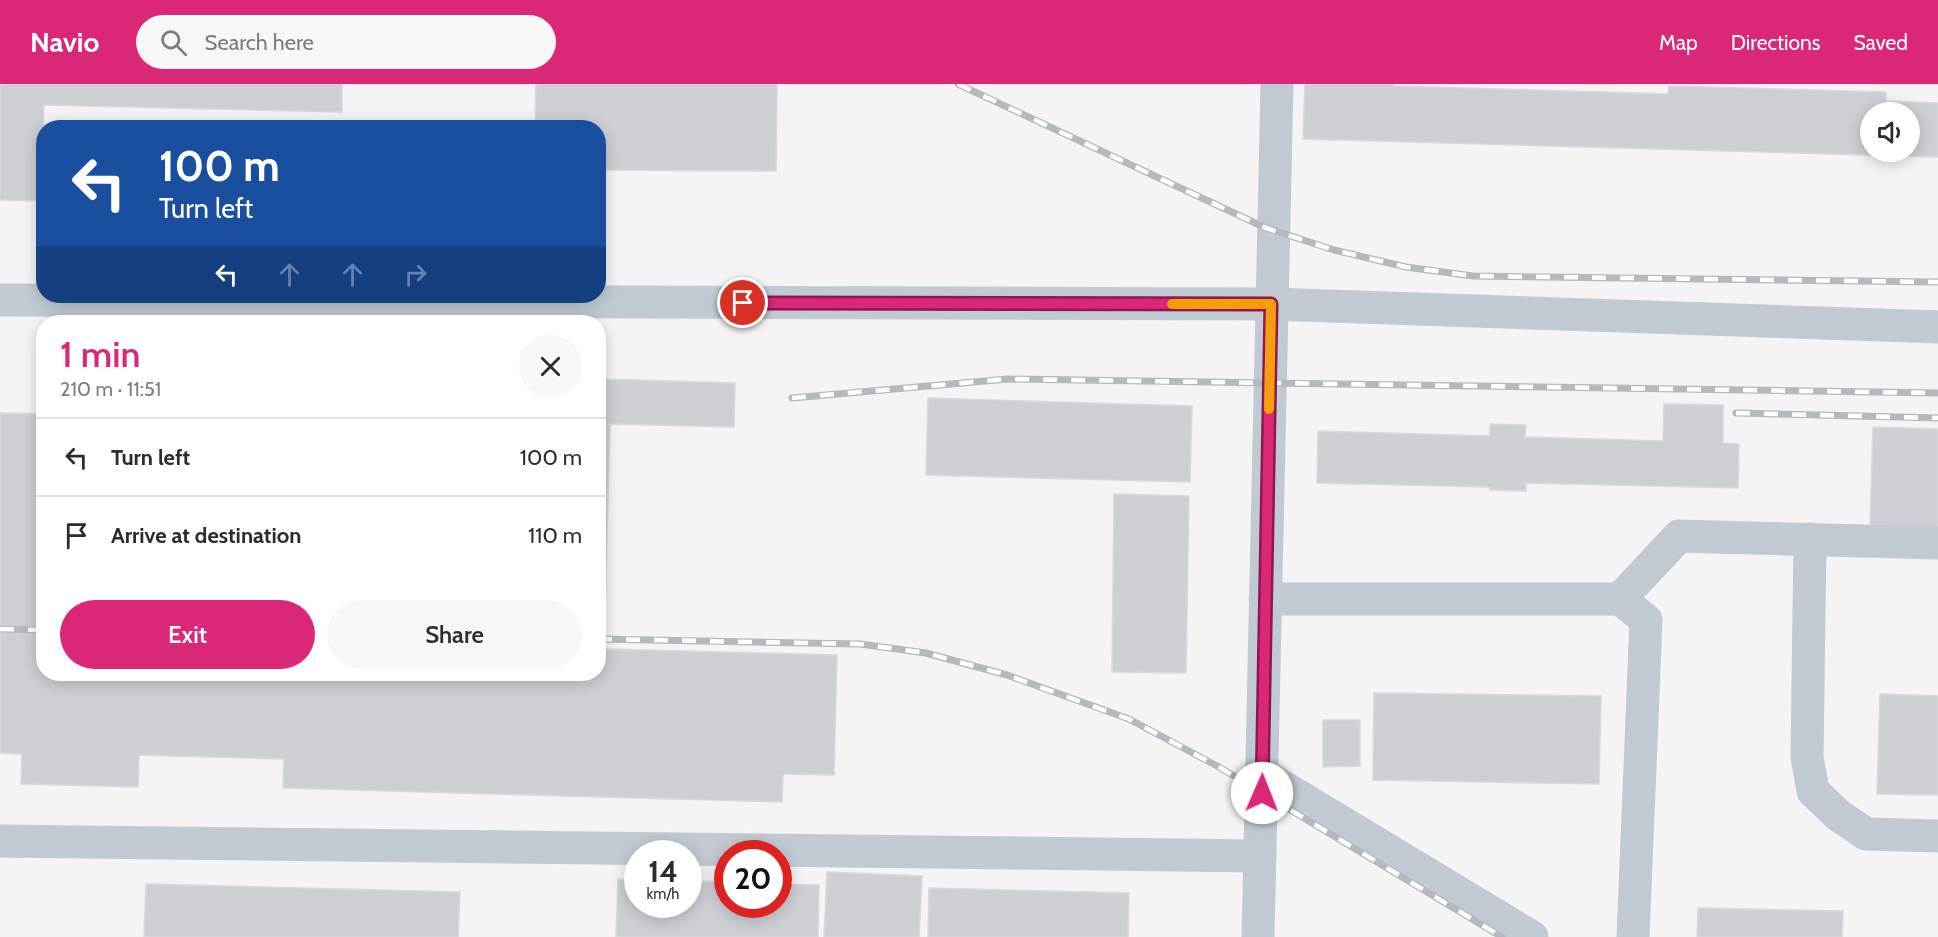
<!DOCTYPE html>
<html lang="en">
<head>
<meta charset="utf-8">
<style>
	body { margin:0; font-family:Cabin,sans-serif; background:#f7f7f7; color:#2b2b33; height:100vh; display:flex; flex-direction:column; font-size:22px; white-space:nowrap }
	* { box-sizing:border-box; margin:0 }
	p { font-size:20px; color:#7c7c81 }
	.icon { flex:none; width:33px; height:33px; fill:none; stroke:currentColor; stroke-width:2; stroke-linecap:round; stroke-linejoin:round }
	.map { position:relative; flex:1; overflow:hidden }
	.panel { position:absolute; left:36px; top:231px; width:570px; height:366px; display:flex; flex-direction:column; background:#fff; border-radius:24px; box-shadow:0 3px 15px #0003 }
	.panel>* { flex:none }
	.banner { position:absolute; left:36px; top:36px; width:570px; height:183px; border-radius:24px; box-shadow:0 3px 15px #0003; background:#1a4fa0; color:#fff; overflow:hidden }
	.controls { position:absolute; left:1860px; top:18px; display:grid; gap:12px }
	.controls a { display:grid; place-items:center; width:60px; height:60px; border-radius:50%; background:#fff; box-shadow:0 3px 15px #0003; font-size:30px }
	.speed { position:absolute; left:624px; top:756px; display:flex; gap:12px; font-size:30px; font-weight:700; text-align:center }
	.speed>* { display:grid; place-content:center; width:78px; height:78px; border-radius:50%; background:#fff; box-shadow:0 3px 15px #0003; line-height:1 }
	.speed small { font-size:15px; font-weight:400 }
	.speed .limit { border:9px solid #d22; background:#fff; color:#111 }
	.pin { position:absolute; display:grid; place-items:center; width:51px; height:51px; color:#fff; margin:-26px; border:3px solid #fff; border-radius:50%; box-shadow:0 2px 6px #0007 }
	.me { position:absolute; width:66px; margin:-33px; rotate:1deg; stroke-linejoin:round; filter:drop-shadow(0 0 4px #0008) }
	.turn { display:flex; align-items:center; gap:21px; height:126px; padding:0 24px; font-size:27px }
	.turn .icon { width:78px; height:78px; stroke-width:2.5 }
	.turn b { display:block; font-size:42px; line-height:51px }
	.lanes { display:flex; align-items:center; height:57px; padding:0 24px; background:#0003; justify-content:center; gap:30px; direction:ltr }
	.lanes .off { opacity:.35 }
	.round { display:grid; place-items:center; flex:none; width:63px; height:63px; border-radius:32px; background:#f7f7f7 }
	.headline { display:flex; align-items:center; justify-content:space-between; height:102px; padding:0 24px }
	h1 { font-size:36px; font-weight:600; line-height:45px; color:#db2777 }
	.action { display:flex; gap:12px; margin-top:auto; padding:12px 24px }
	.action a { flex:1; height:69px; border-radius:36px; background:#db2777; color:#fff; font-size:24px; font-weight:600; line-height:69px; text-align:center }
	.action a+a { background:#f7f7f7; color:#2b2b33 }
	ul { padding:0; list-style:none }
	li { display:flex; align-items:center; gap:18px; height:78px; padding:0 24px; border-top:2px solid #e1e1e2 }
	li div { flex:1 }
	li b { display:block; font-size:22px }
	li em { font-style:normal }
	header { display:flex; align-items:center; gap:36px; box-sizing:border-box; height:84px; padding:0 30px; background:#db2777; color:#fff }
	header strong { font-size:28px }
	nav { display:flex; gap:33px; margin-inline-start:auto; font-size:21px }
	.search { width:420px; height:54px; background:#f7f7f7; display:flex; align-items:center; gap:15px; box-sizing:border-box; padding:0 21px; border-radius:33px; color:#7c7c81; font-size:22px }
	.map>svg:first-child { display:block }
</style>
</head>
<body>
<header>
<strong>Navio</strong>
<div class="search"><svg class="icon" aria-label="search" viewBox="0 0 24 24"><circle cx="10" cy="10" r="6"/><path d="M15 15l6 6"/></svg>Search here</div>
<nav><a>Map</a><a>Directions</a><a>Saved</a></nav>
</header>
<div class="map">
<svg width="1938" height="853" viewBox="0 0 1938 853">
	<rect width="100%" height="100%" fill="#f5f3f3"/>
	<g fill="#cdcfd5" stroke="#d7d9de" stroke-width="1.5" fill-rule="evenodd">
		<polygon points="0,0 342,0 342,28 44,21 42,117 0,116"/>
		<polygon points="536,0 777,0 776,87 598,86 598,44 535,44"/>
		<path d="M1305,0H1394V2L1668,10L1669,2L1886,8V17L1938,19V73L1303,55ZM1870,28H1910V68H1870Z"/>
		<polygon points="598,295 735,299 734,343 610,340 604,565 837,571 834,691 783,690 782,718 601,713 283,704 284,675 139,671 138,703 21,700 22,670 0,669 0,329 44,330 44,590 598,590"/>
		<polygon points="928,314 1192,322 1190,398 926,391"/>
		<polygon points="1664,320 1723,321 1723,359 1739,360 1738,404 1526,399 1526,407 1490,406 1490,403 1317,399 1318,347 1490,352 1490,340 1526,341 1525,353 1663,357"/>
		<polygon points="1873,343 1938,345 1938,447 1870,445"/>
		<polygon points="1114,410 1189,412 1186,589 1112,588"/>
		<polygon points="1374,609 1601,612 1599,700 1373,696"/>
		<polygon points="1880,610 1938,612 1938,711 1877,710"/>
		<polygon points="1323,636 1360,636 1360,682 1323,683"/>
		<polygon points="827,788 922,792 919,853 824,853"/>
		<polygon points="618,795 638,796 638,820 688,820 688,797 728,798 728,820 778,820 778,800 819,801 818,853 616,853"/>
		<polygon points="146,800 460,808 458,853 144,853"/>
		<polygon points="929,804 1129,809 1128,853 928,853"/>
		<polygon points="1698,824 1843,827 1842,853 1697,853"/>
	</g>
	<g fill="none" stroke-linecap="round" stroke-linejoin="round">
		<g stroke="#c1cad2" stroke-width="33">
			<polyline points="0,216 1271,220 1938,243"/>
			<polyline points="1810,455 1807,673 1813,707 1838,731 1866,750 1938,752"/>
			<polyline points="1265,515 1620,515 1646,536 1633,853"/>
			<polyline points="1620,515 1679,452 1938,459"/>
			<polyline points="1262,690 1532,853"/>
			<polyline points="0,757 1260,772"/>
			<polyline points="1258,853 1277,0"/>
		</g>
		<defs>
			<g id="rail">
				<polyline points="958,0 1266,144 1334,166 1406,183 1473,192 1938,198"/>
				<polyline points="792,314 1008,295 1938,309"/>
				<polyline points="1736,329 1938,334"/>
				<polyline points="0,545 44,546"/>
				<polyline points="598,555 860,560 926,569 1007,591 1129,635 1219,683 1502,853"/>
			</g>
		</defs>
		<use href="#rail" stroke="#b5b8bd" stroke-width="7"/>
		<use href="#rail" stroke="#fff" stroke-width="4.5" stroke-dasharray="14" stroke-linecap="butt"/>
	</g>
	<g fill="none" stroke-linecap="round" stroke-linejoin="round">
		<defs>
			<polyline id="route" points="743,219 1271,220 1262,709"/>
		</defs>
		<use href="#route" stroke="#8e194d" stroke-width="15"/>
		<use href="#route" stroke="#db2777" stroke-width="10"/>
		<polyline stroke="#f59e0b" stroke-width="10" points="1172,220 1271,220 1269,325"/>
	</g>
</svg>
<div class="controls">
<a><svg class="icon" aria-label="sound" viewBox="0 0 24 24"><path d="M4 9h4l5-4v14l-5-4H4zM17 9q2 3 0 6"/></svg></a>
</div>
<div class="speed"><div>14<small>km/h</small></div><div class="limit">20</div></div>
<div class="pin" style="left:743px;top:219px;background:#d93025"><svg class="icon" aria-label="arrive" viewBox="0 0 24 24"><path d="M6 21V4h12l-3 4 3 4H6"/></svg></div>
<svg class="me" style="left:1262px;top:709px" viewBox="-20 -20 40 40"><circle r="19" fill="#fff"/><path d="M0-13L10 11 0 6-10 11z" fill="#db2777"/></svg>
<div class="banner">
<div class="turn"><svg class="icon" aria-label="left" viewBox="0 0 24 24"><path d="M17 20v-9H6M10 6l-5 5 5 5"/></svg><div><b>100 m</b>Turn left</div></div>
<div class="lanes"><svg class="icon" aria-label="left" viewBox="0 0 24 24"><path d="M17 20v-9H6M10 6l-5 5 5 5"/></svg><svg class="icon off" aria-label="ahead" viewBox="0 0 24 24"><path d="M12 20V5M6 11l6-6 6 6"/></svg><svg class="icon off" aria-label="ahead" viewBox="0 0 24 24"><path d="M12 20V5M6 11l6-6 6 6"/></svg><svg class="icon off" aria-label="right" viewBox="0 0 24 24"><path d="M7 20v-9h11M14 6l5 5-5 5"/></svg></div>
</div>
<section class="panel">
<div class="headline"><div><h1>1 min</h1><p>210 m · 11:51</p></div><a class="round"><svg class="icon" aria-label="close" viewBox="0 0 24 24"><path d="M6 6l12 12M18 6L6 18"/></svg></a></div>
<ul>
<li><svg class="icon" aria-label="left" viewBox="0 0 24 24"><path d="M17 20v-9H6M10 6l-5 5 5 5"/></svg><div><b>Turn left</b></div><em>100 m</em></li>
<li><svg class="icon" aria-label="arrive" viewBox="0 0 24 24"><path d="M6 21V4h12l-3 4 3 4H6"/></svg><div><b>Arrive at destination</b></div><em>110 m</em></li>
</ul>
<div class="action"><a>Exit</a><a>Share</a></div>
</section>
</div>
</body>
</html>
